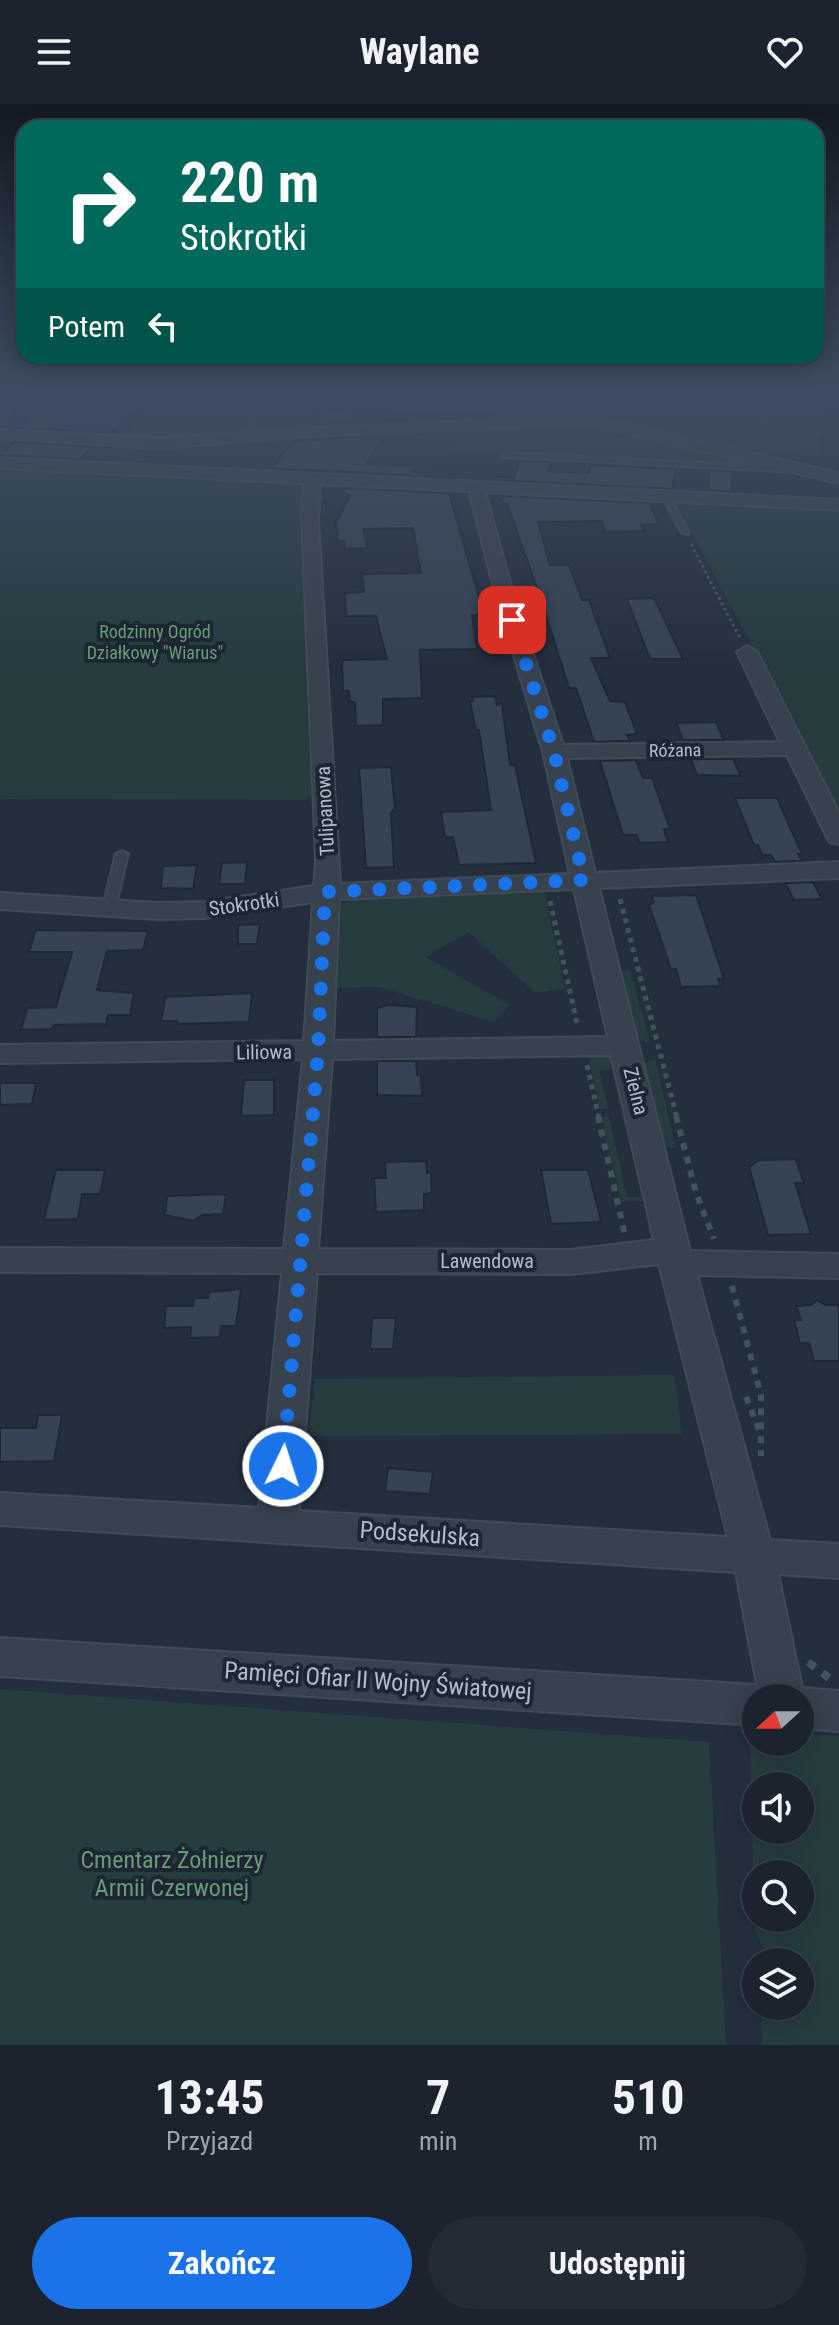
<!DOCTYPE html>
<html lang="pl">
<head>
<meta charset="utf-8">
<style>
	body { margin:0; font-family:"Roboto Condensed",sans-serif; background:#242b36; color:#f1f3f6; height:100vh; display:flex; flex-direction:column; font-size:30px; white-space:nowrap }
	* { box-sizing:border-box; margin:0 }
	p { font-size:26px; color:#a0a4aa }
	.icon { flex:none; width:44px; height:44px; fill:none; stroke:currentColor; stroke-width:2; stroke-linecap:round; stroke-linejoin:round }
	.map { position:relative; height:1941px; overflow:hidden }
	.side { display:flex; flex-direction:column; background:#1b232e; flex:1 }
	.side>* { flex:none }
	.guide { position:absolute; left:16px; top:16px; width:808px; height:244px; border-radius:24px; box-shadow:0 4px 20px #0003,0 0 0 2px #39404a; background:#00695c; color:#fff; overflow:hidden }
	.needle { width:52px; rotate:249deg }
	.fabs { position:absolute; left:742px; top:1580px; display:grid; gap:16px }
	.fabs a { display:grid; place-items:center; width:72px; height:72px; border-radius:50%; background:#1b232e; box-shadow:0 4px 20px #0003,0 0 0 2px #39404a; font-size:40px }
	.pin { position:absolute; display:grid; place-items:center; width:68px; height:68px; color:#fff; margin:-34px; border-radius:16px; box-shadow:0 4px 12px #0006 }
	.me { position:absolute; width:88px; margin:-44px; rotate:4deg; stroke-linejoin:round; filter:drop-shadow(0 0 6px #0008) }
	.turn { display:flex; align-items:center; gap:28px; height:168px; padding:0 32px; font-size:36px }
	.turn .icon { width:104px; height:104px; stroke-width:2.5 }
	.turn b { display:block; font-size:56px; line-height:68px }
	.then { display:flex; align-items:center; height:76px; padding:0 32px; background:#0003; gap:16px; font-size:30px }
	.eta { display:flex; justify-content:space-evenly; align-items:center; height:136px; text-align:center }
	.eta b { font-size:48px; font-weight:700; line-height:56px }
	.primary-button { display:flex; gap:16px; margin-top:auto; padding:16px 32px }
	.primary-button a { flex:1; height:92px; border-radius:48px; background:#1a73e8; color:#fff; font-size:32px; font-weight:700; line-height:92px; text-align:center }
	.primary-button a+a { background:#242b36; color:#f1f3f6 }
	header { display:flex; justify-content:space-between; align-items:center; height:104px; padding:0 32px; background:#1b232e; font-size:36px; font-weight:700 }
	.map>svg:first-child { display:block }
</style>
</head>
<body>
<header><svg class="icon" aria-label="menu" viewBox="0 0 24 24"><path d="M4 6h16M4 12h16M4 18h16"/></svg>Waylane<svg class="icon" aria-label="heart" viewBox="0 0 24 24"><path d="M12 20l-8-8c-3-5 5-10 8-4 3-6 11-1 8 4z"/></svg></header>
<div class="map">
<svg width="839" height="1941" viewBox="0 0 839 1941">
	<rect width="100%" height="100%" fill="#242f3e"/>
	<g fill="#263c3f" fill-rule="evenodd">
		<polygon points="169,289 322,289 528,299 555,310 552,313 313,301 302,315 430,322 161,337 120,335 136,319 168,321 174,318 175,314 140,312 145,307 169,308 176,300 160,299"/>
		<polygon points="504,289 837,289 839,292 697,305 585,300 586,294"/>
		<polygon points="539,300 679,307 588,314"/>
		<polygon points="721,306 839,312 839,315 833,315 834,321 839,321 839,330 819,330 823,353 727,347 593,316"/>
		<polygon points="583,317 776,364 452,347 456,337 320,329"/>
		<polygon points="0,363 308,378 315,692 308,693 308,696 0,695"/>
		<polygon points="676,398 839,404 839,708"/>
		<polygon points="544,786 565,884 535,889 469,828 425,853 509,901 494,918 379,883 326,884 334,806 340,807 340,801 353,795"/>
		<polygon points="630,866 650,940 633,932 617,867"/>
		<polygon points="588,949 603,950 614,956 616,963 600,968 608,1005 600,1005"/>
		<polygon points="655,955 676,1044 661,1043 641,965 643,960"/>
		<polygon points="609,1012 627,1093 644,1093 645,1097 622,1098 601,1013"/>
		<polygon points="674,1271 682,1330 309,1332 315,1275"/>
		<polygon points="0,1585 709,1638 726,1941 0,1941"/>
		<path d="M749,1627H756V1638H800V1630L839,1632V1941H762L760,1902H800V1858H771L755,1828ZM800,1682V1726H756V1682ZM756,1770H800V1814H756Z"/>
	</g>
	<g fill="#364354" stroke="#1f2835" stroke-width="2">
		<polygon points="109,289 155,289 110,328 17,324 29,314 16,313 42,292 101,296"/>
		<polygon points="325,306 356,308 352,319 314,321"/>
		<polygon points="348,333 383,335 366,360 415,362 412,368 443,370 444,373 272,364 293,338"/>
		<polygon points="15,338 93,343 79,355 0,351"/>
		<polygon points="519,357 551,358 547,367 589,369 591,361 676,365 672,385 496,376 496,373 514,374"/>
		<polygon points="710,366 732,368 732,388 708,386"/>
		<polygon points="345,384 449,389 483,507 480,507 480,511 472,511 477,545 420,546 422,594 383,595 383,621 356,622 355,599 350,597 349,587 343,587 342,556 387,555 376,512 346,512 345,489 364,488 362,470 421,469 413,424 364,425 367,444 345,445 344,437 338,437 336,419 350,392 343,388"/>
		<polygon points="501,392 649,399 659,420 641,421 645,427 606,428 601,417 538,418 550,461 569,461 582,496 589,496 610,554 591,554 610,597 625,598 637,630 627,631 630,637 594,638 576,584 569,584 541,495 507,400 503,400"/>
		<polygon points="654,494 683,555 650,555 627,495"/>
		<polygon points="495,592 497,601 502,600 510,661 515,661 536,759 459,761 453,733 445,733 441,708 491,706 479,626 476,626 470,597 473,597 472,593"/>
		<polygon points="716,618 724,636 683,636 676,619"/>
		<polygon points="691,655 733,655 741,672 697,671"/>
		<polygon points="636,656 643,674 652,674 670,725 664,725 668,738 639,739 637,731 623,731 600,657"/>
		<polygon points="391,663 395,705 391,709 394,763 366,764 359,664"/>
		<polygon points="735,694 777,694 802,750 798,750 802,757 775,758 771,751 762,751 758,741 754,741"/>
		<polygon points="247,758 245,780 219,780 222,759"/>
		<polygon points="197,761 193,785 161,784 163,762"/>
		<polygon points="813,778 822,795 794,796 785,779"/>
		<polygon points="696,791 724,875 718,875 720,882 681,883 676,865 671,865 649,801 654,798 652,792"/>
		<polygon points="260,820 257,840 238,840 238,821"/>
		<polygon points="36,826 148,827 143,846 107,847 97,886 134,889 130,911 108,911 106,920 54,921 52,925 21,926 27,904 56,903 72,848 29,848"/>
		<polygon points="252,889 249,918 177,920 177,917 161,917 165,893"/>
		<polygon points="388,901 417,903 416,933 377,933 377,904"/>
		<polygon points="377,957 416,957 417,971 421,971 422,992 377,991"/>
		<polygon points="244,976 274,976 274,1011 241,1012"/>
		<polygon points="0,979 36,979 32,1000 0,1001"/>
		<polygon points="796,1055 804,1079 795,1079 811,1130 768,1131 749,1063 759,1056"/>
		<polygon points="426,1057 427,1069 431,1069 432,1089 424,1090 424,1106 376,1108 374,1074 386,1074 385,1058"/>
		<polygon points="56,1066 105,1066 100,1090 82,1090 78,1115 44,1116"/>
		<polygon points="541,1066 588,1066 601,1118 551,1120"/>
		<polygon points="226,1090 223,1110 202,1111 193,1117 165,1111 167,1092"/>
		<polygon points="241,1185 236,1222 221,1222 220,1233 190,1234 191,1223 164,1224 166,1202 193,1202 194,1194 208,1194 209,1188"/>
		<polygon points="817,1196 825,1201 839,1201 839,1257 814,1257 809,1239 800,1239 794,1216 801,1216 796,1202 811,1201"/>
		<polygon points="372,1214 396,1214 393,1245 370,1245"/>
		<polygon points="38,1311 62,1311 54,1357 0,1358 0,1324 36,1324"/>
		<polygon points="388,1364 433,1368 430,1390 385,1387"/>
	</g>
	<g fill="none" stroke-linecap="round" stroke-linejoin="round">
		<defs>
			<g id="lane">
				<polygon points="505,349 800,364 804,366 800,368 502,353"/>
				<polygon points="662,391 669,393 689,428 688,430 681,428"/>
				<polygon points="122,747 128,750 115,804 109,808 105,807 103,804 116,750"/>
			</g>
			<g id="street">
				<polygon points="4,289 18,289 7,312 0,316 0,297"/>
				<polygon points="492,289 514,289 606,316 839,369 839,379 587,320 309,332 161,344 0,334 0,326 161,334 309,324 562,313"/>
				<path d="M0,354L839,396V406L485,388L513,489L563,641L780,638L737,548L747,542L757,548L839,709V740L830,738L827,733L787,651L567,654L595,769L839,758V774L599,784L690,1147L839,1150V1174L697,1171L770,1436L839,1440V1474L778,1470L802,1584L839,1587V1627L800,1624V1594H756V1621L0,1572V1534L757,1581L736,1468L0,1421V1389L259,1404L282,1169L0,1168V1144L284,1145L303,955L0,959V941L304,937L313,798L205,814L157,815L0,805V789L157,799L205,798L314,782L316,757L302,415L304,379L0,364ZM320,380L469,387L495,489L543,648L570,770L340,780L318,415ZM574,785L608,933L333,937L339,795ZM611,951L654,1136L571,1146L318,1145L332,955ZM659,1160L728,1433L299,1407L317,1169L571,1170Z"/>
			</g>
		</defs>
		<use href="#lane" stroke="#414a57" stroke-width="4"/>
		<use href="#street" stroke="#414a57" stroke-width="4"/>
		<polyline stroke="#3f5557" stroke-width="3" stroke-dasharray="3 3" stroke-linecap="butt" points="691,440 740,534"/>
		<g stroke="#3f5557" stroke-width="5" stroke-dasharray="5 5" stroke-linecap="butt">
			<polyline points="620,795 677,1014"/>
			<polyline points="550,797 578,924"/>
			<polyline points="587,961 599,1014"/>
		</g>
		<g stroke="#3f5557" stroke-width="6" stroke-dasharray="7 7" stroke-linecap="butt">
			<polyline points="598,1012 625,1131"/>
			<polyline points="676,1012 696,1089 714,1135"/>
			<polyline points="732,1182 761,1291 761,1352"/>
			<polyline points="746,1293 760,1328"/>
		</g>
		<polyline stroke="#3f5557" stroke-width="8" stroke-dasharray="9 9" stroke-linecap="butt" points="808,1558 829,1574"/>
		<use href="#lane" fill="#38414e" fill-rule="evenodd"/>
		<use href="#street" fill="#38414e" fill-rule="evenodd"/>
	</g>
	<linearGradient id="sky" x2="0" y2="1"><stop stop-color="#141a22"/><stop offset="0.52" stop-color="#3f4d63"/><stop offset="1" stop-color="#3f4d63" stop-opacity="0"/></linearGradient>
	<rect width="839" height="561" fill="url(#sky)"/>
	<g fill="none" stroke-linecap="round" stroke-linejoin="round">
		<polyline stroke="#1a73e8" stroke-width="14" stroke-dasharray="0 25.2" points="283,1362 318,948 325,788 584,776 554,648 512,516"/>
	</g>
	<g text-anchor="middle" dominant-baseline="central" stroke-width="8" stroke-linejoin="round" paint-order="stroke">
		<g font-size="18" fill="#6b9a76" stroke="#1d2633">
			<text x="155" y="527">Rodzinny Ogród<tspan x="155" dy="21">Działkowy "Wiarus"</tspan></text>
		</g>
		<g font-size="18" fill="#b4bcc9" stroke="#1d2633">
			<text transform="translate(675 646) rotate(-1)">Różana</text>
		</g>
		<g font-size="20" fill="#b4bcc9" stroke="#1d2633">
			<text transform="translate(325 707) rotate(-93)">Tulipanowa</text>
			<text transform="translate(244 800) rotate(-8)">Stokrotki</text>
			<text transform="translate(264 948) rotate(-1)">Liliowa</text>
			<text transform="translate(636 987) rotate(76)">Zielna</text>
			<text x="487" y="1157">Lawendowa</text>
		</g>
		<g font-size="24" fill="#b4bcc9" stroke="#1d2633">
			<text transform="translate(420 1430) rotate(4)">Podsekulska</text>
			<text transform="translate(378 1577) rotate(4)">Pamięci Ofiar II Wojny Światowej</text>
		</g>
		<g font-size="24" fill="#6b9a76" stroke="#1d2633">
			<text x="172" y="1756">Cmentarz Żołnierzy<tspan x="172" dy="28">Armii Czerwonej</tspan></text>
		</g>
	</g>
</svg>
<div class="fabs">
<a><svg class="needle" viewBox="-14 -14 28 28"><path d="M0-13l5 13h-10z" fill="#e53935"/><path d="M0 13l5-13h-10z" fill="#a0a4aa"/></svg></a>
<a><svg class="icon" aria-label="sound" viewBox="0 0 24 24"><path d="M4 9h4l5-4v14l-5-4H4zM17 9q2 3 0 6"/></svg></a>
<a><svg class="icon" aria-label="search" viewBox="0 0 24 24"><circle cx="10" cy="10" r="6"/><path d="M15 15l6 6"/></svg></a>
<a><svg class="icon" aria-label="layers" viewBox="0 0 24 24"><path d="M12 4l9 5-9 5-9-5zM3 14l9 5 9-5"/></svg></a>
</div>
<div class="pin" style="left:512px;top:516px;background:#d93025"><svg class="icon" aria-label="arrive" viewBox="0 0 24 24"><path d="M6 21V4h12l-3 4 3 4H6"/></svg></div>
<svg class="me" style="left:283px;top:1362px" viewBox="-20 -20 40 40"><circle r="17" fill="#1a73e8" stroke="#fff" stroke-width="3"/><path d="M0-11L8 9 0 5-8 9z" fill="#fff"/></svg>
<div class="guide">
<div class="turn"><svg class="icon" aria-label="right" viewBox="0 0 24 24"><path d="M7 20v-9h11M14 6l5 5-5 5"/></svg><div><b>220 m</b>Stokrotki</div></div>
<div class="then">Potem<svg class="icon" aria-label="left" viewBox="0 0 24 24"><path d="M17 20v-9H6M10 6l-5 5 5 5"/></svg></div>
</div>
</div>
<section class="side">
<div class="eta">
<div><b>13:45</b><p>Przyjazd</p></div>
<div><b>7</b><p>min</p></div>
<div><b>510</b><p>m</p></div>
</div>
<div class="primary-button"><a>Zakończ</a><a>Udostępnij</a></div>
</section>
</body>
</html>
